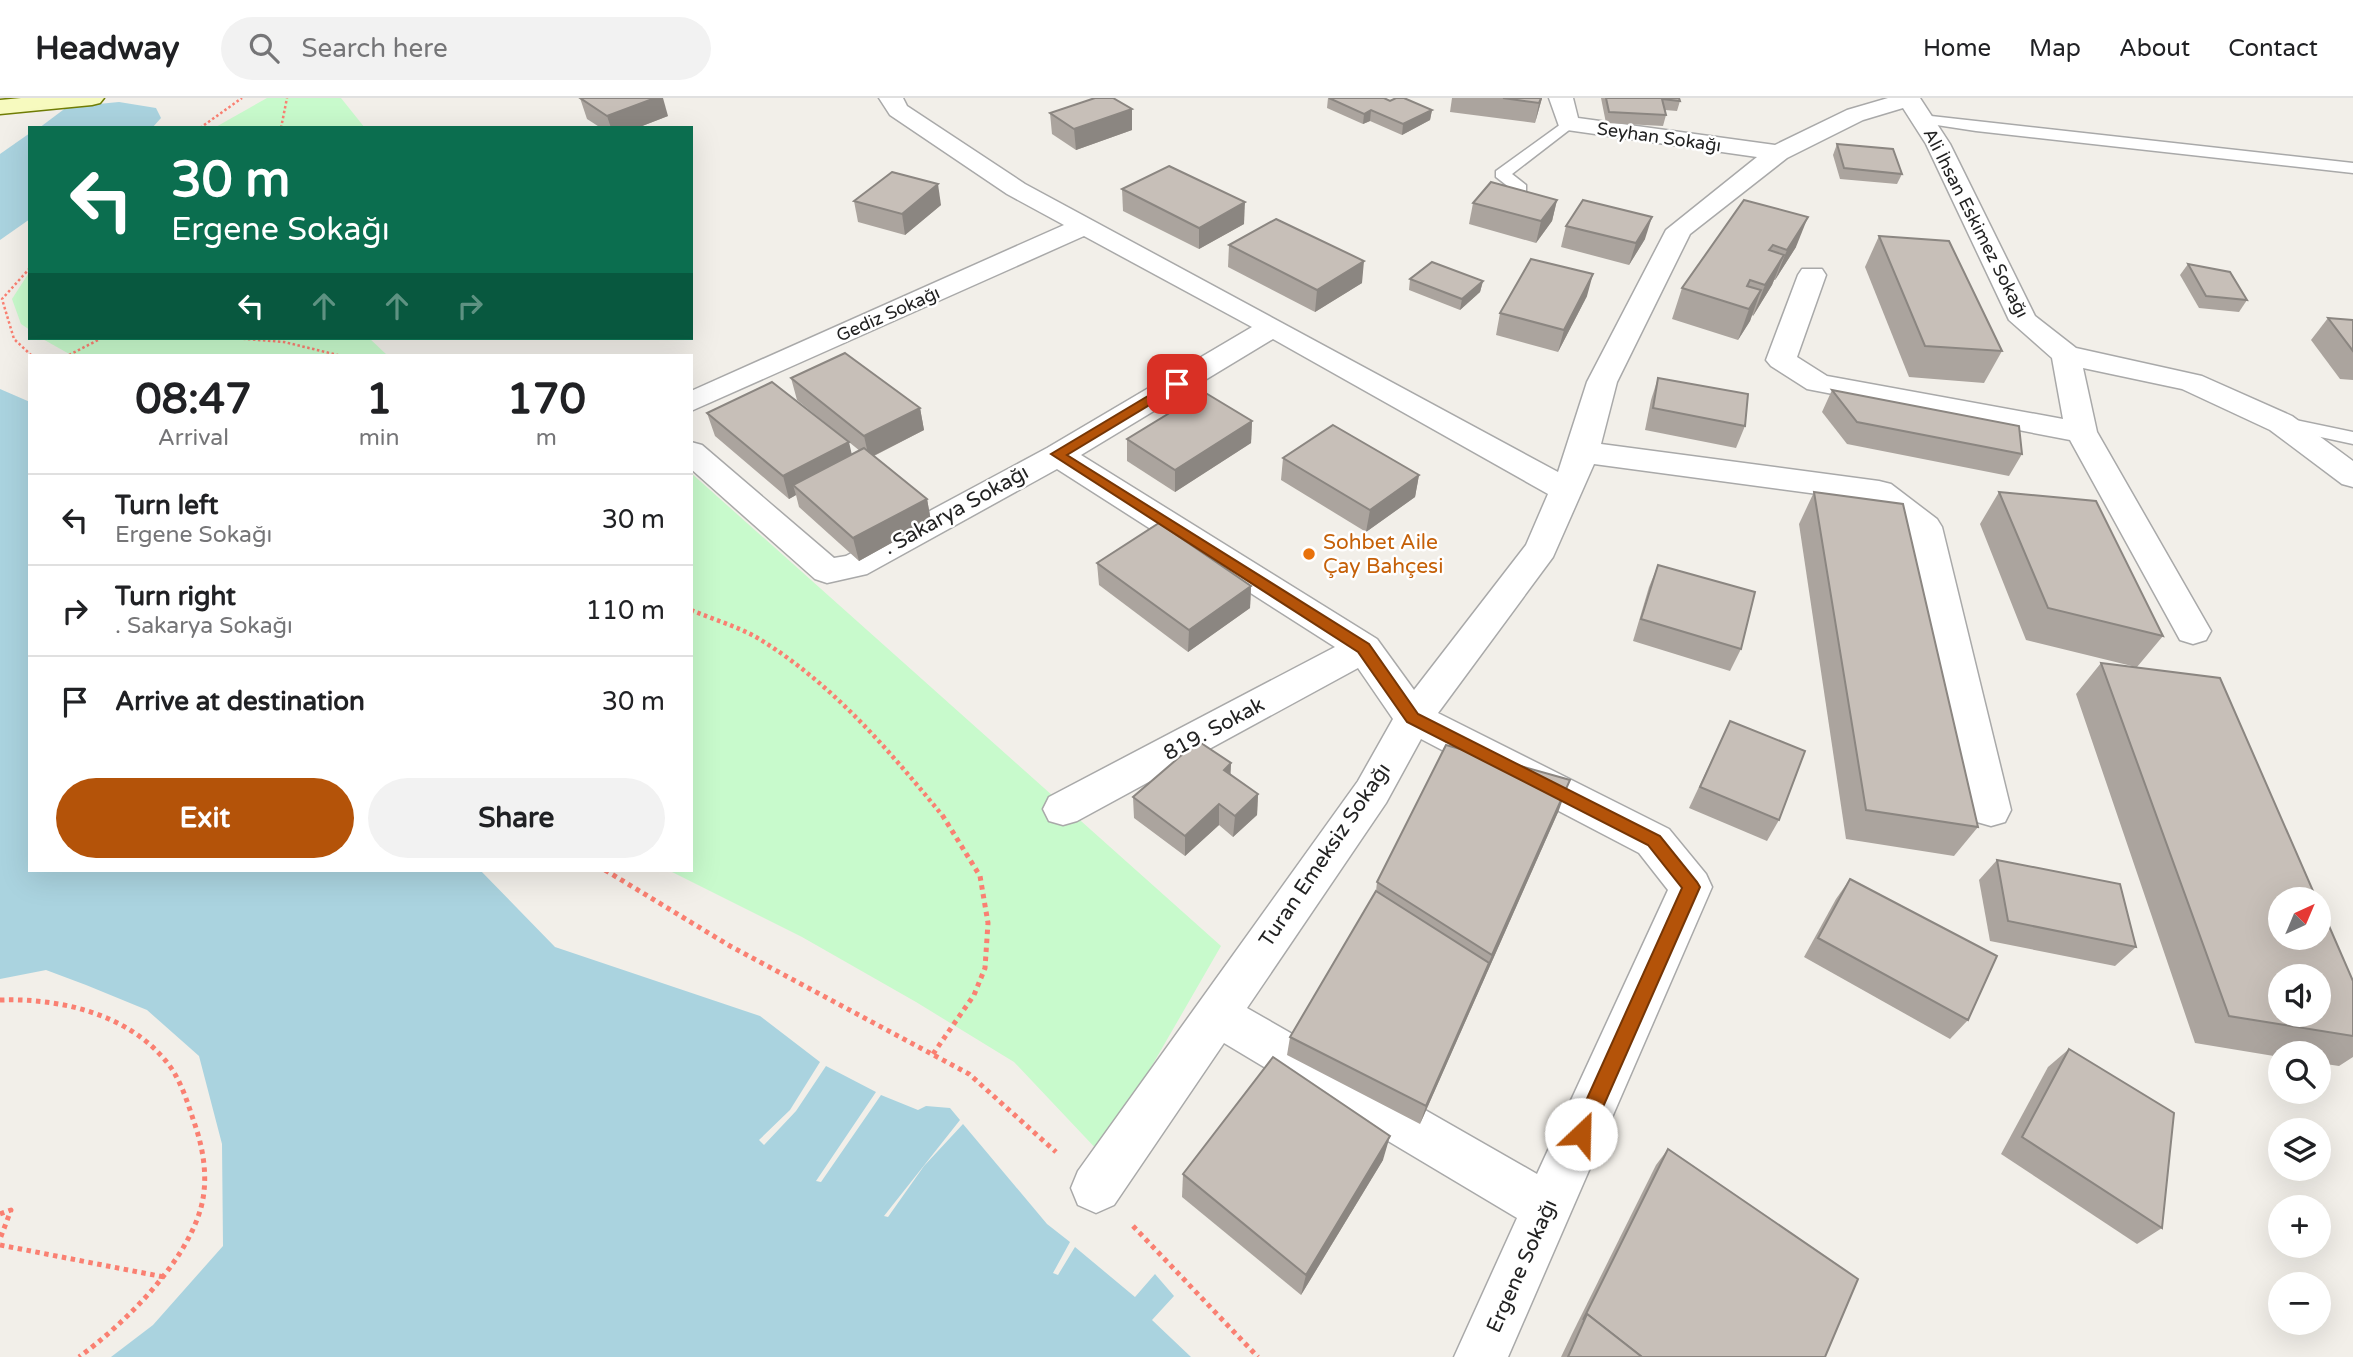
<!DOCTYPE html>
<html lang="en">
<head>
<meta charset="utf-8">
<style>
	body { margin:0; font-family:"Varela Round",sans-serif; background:#f2f2f2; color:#202124; height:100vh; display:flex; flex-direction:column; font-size:26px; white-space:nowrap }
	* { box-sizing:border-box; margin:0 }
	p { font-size:23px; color:#757577 }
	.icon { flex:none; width:38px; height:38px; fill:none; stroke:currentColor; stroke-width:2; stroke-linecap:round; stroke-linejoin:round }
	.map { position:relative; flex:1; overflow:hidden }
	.side { position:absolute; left:28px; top:256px; width:665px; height:518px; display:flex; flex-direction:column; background:#fff; border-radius:0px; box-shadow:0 7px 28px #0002 }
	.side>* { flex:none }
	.top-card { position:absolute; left:28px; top:28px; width:665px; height:214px; border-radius:0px; box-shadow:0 7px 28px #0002; background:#0b6e4f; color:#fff; overflow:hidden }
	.needle { width:46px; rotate:44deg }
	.tools { position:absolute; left:2268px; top:789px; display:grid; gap:14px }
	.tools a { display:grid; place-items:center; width:63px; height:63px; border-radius:50%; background:#fff; box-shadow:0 7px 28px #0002; font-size:35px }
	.pin { position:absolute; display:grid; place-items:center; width:60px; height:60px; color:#fff; margin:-30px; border-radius:14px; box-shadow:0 4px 10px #0006 }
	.me { position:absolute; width:77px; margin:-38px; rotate:24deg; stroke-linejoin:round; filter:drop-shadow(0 0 5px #0008) }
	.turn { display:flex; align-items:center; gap:24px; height:147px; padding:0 28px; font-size:32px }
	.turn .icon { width:91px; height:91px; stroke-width:2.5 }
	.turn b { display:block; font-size:49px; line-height:60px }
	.lanes { display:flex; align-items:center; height:66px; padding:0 28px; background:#0003; justify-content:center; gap:35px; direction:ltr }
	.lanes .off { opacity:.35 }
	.eta { display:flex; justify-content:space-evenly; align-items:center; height:119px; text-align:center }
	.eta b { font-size:42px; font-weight:800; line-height:49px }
	.cta { display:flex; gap:14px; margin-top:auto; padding:14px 28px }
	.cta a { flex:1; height:80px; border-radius:42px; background:#b45309; color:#fff; font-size:28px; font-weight:800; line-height:80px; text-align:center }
	.cta a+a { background:#f2f2f2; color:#202124 }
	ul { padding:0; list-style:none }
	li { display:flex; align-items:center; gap:21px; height:91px; padding:0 28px; border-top:2px solid #e0e0e0 }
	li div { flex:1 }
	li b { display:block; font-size:26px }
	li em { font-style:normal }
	header { display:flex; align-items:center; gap:42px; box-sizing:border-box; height:98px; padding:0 35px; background:#fff; border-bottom:2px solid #e0e0e0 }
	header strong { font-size:33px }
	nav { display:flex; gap:38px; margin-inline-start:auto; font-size:24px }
	.search { width:490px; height:63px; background:#f2f2f2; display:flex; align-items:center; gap:18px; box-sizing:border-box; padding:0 24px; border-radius:38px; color:#757577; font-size:26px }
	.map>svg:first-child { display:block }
</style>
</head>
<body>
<header>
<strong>Headway</strong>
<div class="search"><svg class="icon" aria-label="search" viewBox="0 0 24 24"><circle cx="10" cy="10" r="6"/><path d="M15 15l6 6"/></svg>Search here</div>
<nav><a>Home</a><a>Map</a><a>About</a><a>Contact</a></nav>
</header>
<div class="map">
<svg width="2353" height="1259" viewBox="0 0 2353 1259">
	<rect width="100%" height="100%" fill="#f2efe9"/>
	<g fill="#c8facc">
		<polygon points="267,0 341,0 365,30 214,30"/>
		<polygon points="30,173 30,232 21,226 12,201"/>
		<polygon points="41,240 369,240 387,257 71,257"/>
		<polygon points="691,375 1221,848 1101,1056 1014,964 916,904 802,839 668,772 691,772"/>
	</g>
	<g fill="#aad3df">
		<polygon points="119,4 156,10 161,20 152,30 39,30 67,9"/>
		<polygon points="30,35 30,121 0,142 0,56"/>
		<polygon points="0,291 30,304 30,772 480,772 555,849 760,918 820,964 790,1012 759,1042 764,1047 796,1013 826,968 876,994 816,1083 821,1084 881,997 918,1012 926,1008 950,1010 960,1022 884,1118 888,1119 924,1068 963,1026 1047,1126 1070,1144 1053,1175 1058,1177 1075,1149 1135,1199 1155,1176 1174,1198 1152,1222 1191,1259 111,1259 153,1227 223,1148 222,1046 199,958 147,912 86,887 46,872 0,881"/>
	</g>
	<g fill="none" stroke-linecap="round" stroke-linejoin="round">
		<defs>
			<g id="lane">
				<polygon points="1922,17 2353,65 2353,75 1976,33 1917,24 1917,18"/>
				<polygon points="1568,21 1576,26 1573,29 1512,76 1526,87 1526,93 1514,93 1496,79 1496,73"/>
				<polygon points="2281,319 2353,334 2353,346 2274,329 2271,325 2274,321"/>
			</g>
			<path id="street" d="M879,0H903L907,8L1025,86L1558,374L1587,284L1666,132L1757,59L1560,31L1549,0H1573L1578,20L1775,47L1847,12L1888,0H1920L1950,46L2035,218L2076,250L2202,278L2292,318L2353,363V389L2342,386L2270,332L2182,291L2083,270L2097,334L2211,533L2206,542L2193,546L2180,542L2070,342L1807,291L1771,268L1766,262L1798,177L1802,171H1822L1826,177L1797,259L1827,278L2063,321L2052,260L2009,222L1926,46L1903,10L1863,22L1787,60L1690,136L1617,284L1601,346L1879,383L1891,386L1937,421L1942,429L2011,712L2005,724L1991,728L1977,724L1971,712L1909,434L1870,403L1594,366L1553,459L1438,615L1669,731L1706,776L1712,789L1508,1259H1454L1517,1120L1224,945L1114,1107L1096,1115L1078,1107L1071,1090L1078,1073L1358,683L1393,621L1358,570L1077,723L1063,727L1049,723L1043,711L1049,699L1335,549L1057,371L867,476L827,485L815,481L691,371V344L702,347L834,460L846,458L1047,350L1252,229L1084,138L691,313V293L1064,127L1007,96L890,17ZM1273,241L1548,396L1526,447L1414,592L1377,541L1081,357ZM1421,641L1639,755L1668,792L1537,1076L1247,910L1386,705Z"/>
			<polygon id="secondary" points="21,0 104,0 100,5 92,7 0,16 0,2"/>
		</defs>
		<use href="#lane" stroke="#a9a9a9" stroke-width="3"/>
		<use href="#street" stroke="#a9a9a9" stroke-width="3"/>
		<use href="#secondary" stroke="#707d05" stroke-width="3"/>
		<g stroke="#fa8072" stroke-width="2.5" stroke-dasharray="2.5 2.5" stroke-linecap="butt">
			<polyline points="200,30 242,0"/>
			<polyline points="281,30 287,0"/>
			<polyline points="30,170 2,201 14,241 31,257"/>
			<polyline points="233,240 284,244 338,257"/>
			<polyline points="69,257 102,240"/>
		</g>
		<path stroke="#fa8072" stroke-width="4.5" stroke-dasharray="3.5 3.5" stroke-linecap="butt" d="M691,512C712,521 736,528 756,539C831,584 887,650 942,717"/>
		<g stroke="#fa8072" stroke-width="5" stroke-dasharray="4.5 4.5" stroke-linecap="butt">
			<polyline points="605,772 730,848 969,976 1056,1054"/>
			<path d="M0,902C58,900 126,915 165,962C180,979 187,1003 194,1024C204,1052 209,1084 200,1113C183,1168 124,1226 79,1259"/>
			<polyline points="933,956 974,897 985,870 988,825 980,778 941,715"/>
			<polyline points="0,1116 11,1112 0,1141"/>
			<polyline points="1133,1128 1258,1259"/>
			<polyline points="0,1147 164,1179"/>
		</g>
		<use href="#lane" fill="#fff" fill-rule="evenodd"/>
		<use href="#street" fill="#fff" fill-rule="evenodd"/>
		<use href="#secondary" fill="#f7fabf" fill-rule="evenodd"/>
	</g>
	<g fill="#aba49e">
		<polygon points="580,0 668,18 637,30 601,30 587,21"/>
		<polygon points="1328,0 1390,3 1432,12 1430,22 1402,37 1370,23 1363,26 1327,10"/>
		<polygon points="1452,0 1542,0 1535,25 1450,14"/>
		<polygon points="1601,0 1679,0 1680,3 1677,13 1665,12 1666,17 1663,28 1606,25"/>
		<polygon points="1050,15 1132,32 1076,52 1052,36"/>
		<polygon points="1837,46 1902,76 1897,86 1840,81 1833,57"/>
		<polygon points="1122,91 1244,126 1199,151 1123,113"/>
		<polygon points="1557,102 1552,123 1536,145 1469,126 1473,105"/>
		<polygon points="1744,102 1796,149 1775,182 1774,182 1772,187 1753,218 1752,217 1750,223 1738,242 1672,221 1682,190"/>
		<polygon points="854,103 941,107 905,137 858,124"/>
		<polygon points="1566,128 1645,141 1629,167 1561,149"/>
		<polygon points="1879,138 2002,253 1984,285 1909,279 1865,169"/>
		<polygon points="1229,147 1362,185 1315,214 1228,169"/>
		<polygon points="2188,166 2247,202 2239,214 2199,210 2180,177"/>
		<polygon points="1410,181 1483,183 1480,194 1460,212 1409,192"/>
		<polygon points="1587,198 1558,254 1496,237 1500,215"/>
		<polygon points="2328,220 2353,222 2353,282 2340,281 2311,242"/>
		<polygon points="791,280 920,310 924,332 874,358 927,401 931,423 859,463 799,409 796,397 789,401 715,338 707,315 852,357 860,353 797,302"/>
		<polygon points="1658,280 1745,328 1736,350 1645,332 1651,302"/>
		<polygon points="1832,292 2022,356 2009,378 1847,346 1822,314"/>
		<polygon points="1252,323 1251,345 1175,394 1127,363 1127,341"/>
		<polygon points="1283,360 1419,377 1415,399 1366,434 1281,382"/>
		<polygon points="1814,394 1978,729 1954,758 1846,741 1799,426"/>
		<polygon points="1999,394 2163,538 2137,569 2353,883 2353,959 2339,968 2319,965 2319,956 2280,956 2280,959 2195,945 2076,596 2101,565 2136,569 2026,542 1980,426"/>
		<polygon points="1097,465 1251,488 1250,510 1188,554 1099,487"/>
		<polygon points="1658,467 1741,551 1730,573 1633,543 1649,489"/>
		<polygon points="1730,623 1779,722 1767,743 1689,710"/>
		<polygon points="1231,665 1230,677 1258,696 1257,717 1233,739 1219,727 1185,758 1134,720 1133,699"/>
		<polygon points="1559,712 1420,1026 1287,957 1290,939 1376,793 1377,784"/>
		<polygon points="1997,762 2136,849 2115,868 1990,843 1979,782"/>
		<polygon points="1850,781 1968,922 1950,941 1804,859 1836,801"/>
		<polygon points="2069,951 2162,1130 2137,1146 2001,1056 2048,969"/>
		<polygon points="1668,1051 1825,1259 1561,1259 1572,1236 1656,1067"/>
		<polygon points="1383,1062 1301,1197 1182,1099 1183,1076"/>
	</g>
	<g fill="#8b8681">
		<polygon points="655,0 663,0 668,18 637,30 611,30 607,18"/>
		<polygon points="1541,0 1542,0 1535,25 1539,5"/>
		<polygon points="1132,11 1132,32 1076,52 1074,31"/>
		<polygon points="1371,12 1370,23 1363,26 1364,16"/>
		<polygon points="1432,12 1430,22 1402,37 1403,26"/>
		<polygon points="938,86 941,107 905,137 902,116"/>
		<polygon points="1557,102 1552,123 1536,145 1541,123"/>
		<polygon points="1245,104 1244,126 1199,151 1199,130"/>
		<polygon points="1652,119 1645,141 1629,167 1636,145"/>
		<polygon points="1808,119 1796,149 1775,182 1787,152"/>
		<polygon points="1784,157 1772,187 1753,218 1765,187"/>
		<polygon points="1364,163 1362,185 1315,214 1317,192"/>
		<polygon points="1593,176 1587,198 1558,254 1564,232"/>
		<polygon points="1483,183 1480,194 1460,212 1462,201"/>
		<polygon points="1761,192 1750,223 1738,242 1749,211"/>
		<polygon points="920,310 924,332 869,360 864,338"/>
		<polygon points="1252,323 1251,345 1175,394 1175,372"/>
		<polygon points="849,344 854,366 793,387 796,397 789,401 783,378"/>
		<polygon points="1419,377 1415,399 1366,434 1370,412"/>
		<polygon points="927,401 931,423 859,463 853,440"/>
		<polygon points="1251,488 1250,510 1188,554 1189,532"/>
		<polygon points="1231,665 1230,687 1224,672"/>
		<polygon points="1570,682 1559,712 1420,1026 1426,1008 1492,857"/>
		<polygon points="1258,696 1257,717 1233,739 1235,718"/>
		<polygon points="1219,706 1219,727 1185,758 1185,738"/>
		<polygon points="1390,1038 1383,1062 1301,1197 1306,1177"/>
	</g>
	<g fill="#c7bfb8" stroke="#8b8681" stroke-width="2" fill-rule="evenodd">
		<polygon points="580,0 655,0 607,18"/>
		<polygon points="1095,0 1113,0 1132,11 1074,31 1050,15"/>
		<polygon points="1329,0 1384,0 1390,3 1396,0 1404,0 1432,12 1403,26 1371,12 1364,16"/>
		<polygon points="1503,0 1541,0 1539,5"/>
		<polygon points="1606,0 1679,0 1680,3 1662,1 1666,17 1609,14"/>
		<polygon points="1837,46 1893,51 1902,76 1844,70"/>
		<polygon points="1169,68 1245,104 1199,130 1122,91"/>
		<polygon points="892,74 938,86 902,116 854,103"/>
		<polygon points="1491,84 1557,102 1541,123 1473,105"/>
		<polygon points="1583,102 1652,119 1636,145 1566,128"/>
		<polygon points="1744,102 1808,119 1787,152 1773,147 1769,152 1784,157 1765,187 1750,182 1747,188 1761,192 1749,211 1682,190"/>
		<polygon points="1276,121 1364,163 1317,192 1229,147"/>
		<polygon points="1879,138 1949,143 2002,253 1925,248"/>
		<polygon points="1531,161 1593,176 1564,232 1500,215"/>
		<polygon points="1432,164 1483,183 1462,201 1410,181"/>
		<polygon points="2188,166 2230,174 2247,202 2206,198"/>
		<polygon points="2328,220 2353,222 2353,253"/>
		<polygon points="845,255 920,310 864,338 791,280"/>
		<polygon points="1658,280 1748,296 1745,328 1653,310"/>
		<polygon points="772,284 849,344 783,378 707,315"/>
		<polygon points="1832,292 2019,328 2022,356 1857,324"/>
		<polygon points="1204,294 1252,323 1175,372 1127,341"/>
		<polygon points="1333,327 1419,377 1370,412 1283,360"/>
		<polygon points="864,350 927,401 853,440 793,387"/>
		<polygon points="1814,394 1903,406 1978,729 1866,712"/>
		<polygon points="1999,394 2096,403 2163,538 2048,510"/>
		<polygon points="1159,425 1251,488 1189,532 1097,465"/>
		<polygon points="1658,467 1755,494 1741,551 1641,521"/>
		<path d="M2101,565L2220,580L2317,802H2280V840H2319V805L2353,883V938L2229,918ZM2280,878H2319V917H2280Z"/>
		<polygon points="1730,623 1805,653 1779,722 1700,689"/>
		<polygon points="1198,643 1231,665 1224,672 1258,696 1235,718 1219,706 1185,738 1133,699"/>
		<polygon points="1446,647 1570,682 1492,857 1377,784"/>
		<polygon points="1997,762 2120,786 2136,849 2008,823"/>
		<polygon points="1850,781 1997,858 1968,922 1818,840"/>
		<polygon points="1376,793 1489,865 1426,1008 1290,939"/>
		<polygon points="2069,951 2174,1015 2162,1130 2022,1039"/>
		<polygon points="1273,959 1390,1038 1306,1177 1183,1076"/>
		<polygon points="1668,1051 1858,1181 1825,1259 1642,1259 1587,1216 1583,1222"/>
		<polygon points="1587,1216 1642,1259 1568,1259"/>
	</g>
	<polygon fill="#b45309" stroke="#753606" stroke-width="2" points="1173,283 1184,286 1067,357 1369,546 1418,616 1660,738 1697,784 1700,789 1588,1043 1581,1046 1574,1043 1571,1036 1682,790 1648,747 1407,624 1358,554 1051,356"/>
	<circle fill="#e8710a" stroke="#fff" stroke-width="2.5" cx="1309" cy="456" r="7"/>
	<g text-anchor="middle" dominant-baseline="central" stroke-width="5" stroke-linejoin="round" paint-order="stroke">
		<g font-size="18" fill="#222" stroke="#fff">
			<text transform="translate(1659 39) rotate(8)">Seyhan Sokağı</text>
			<text transform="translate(1976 125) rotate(63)">Ali İhsan Eskimez Sokağı</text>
			<text transform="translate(888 216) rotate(-24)">Gediz Sokağı</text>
		</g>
		<g font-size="21" fill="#222" stroke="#fff">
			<text transform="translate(956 412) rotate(-29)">. Sakarya Sokağı</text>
			<text transform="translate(1214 631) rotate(-28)">819. Sokak</text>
			<text transform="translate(1325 757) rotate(-56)">Turan Emeksiz Sokağı</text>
			<text transform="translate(1522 1168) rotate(-66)">Ergene Sokağı</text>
		</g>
		<g font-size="21" fill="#c56008" stroke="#fff" text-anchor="start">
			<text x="1323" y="444">Sohbet Aile<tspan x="1323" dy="24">Çay Bahçesi</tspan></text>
		</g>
	</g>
</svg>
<div class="tools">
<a><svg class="needle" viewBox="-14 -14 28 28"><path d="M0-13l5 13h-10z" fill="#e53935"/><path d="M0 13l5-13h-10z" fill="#757577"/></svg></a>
<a><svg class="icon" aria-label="sound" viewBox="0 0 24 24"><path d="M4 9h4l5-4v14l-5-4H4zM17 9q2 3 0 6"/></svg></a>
<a><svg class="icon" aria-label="search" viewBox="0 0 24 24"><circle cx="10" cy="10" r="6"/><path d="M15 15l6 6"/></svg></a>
<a><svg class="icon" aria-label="layers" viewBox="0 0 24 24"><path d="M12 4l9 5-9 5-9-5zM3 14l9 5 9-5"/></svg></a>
<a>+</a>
<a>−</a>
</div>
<div class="pin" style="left:1177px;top:286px;background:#d93025"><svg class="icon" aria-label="arrive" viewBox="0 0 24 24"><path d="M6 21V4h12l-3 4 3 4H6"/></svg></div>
<svg class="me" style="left:1581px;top:1036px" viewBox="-20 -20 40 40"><circle r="19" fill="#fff"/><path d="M0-13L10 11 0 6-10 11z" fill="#b45309"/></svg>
<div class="top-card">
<div class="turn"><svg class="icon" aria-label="left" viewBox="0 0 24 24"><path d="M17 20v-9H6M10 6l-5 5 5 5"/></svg><div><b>30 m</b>Ergene Sokağı</div></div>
<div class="lanes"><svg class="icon" aria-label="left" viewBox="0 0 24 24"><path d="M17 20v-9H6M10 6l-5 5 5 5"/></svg><svg class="icon off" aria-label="ahead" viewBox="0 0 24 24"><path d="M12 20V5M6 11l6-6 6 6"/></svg><svg class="icon off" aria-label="ahead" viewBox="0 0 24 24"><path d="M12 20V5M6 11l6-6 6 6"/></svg><svg class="icon off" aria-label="right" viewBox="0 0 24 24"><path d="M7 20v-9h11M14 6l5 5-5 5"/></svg></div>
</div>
<section class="side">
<div class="eta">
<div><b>08:47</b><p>Arrival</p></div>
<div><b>1</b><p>min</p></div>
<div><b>170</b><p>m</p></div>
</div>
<ul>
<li><svg class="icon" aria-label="left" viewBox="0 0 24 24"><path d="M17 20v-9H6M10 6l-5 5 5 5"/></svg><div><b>Turn left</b><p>Ergene Sokağı</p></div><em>30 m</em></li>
<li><svg class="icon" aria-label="right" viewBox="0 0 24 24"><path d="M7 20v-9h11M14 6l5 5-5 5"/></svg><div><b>Turn right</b><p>. Sakarya Sokağı</p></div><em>110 m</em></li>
<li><svg class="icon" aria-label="arrive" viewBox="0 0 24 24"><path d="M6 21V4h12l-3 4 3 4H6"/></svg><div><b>Arrive at destination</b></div><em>30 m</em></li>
</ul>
<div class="cta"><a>Exit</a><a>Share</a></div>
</section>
</div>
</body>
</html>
